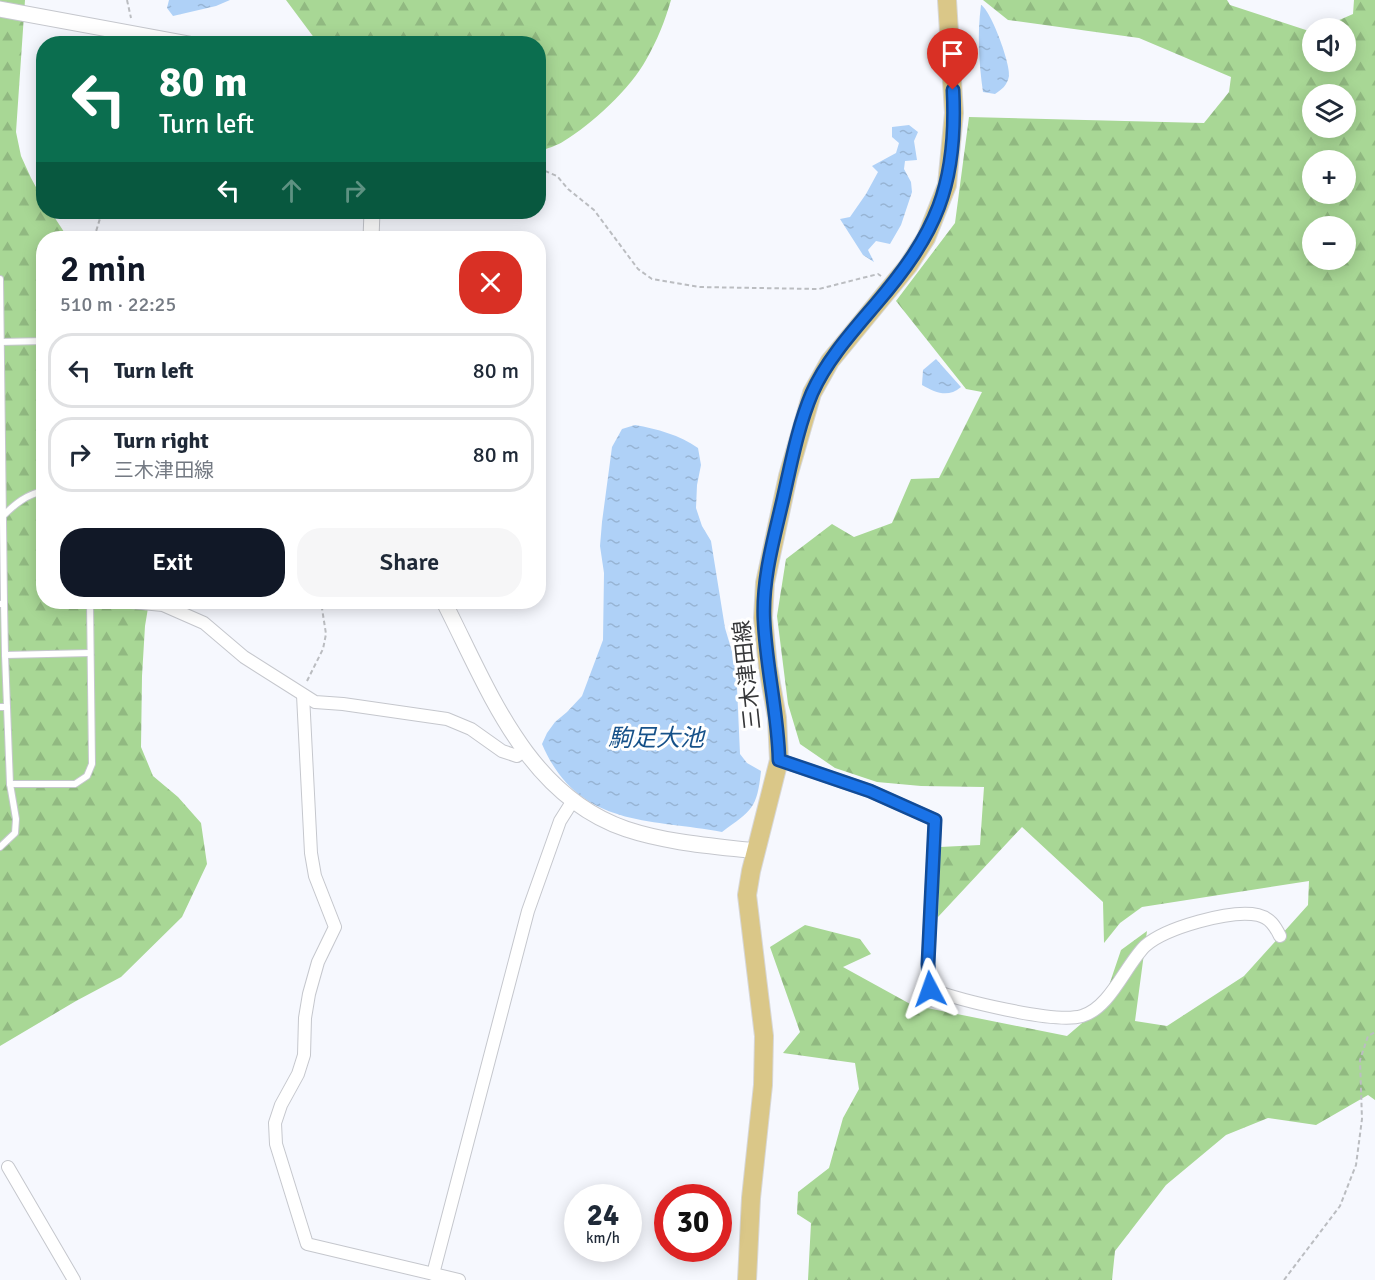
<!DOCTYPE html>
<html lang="en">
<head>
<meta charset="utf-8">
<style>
	body { margin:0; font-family:Signika,"Noto Sans JP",sans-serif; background:#f6f6f7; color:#1f2937; height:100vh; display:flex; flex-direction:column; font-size:22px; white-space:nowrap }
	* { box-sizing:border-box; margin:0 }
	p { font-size:20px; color:#747a83 }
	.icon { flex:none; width:33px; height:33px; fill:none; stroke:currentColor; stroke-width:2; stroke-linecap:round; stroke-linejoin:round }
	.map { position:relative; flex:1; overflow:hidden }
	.details { position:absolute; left:36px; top:231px; width:510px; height:378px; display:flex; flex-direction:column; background:#fff; border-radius:24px; box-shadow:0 3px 15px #0003 }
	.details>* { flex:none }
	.hud { position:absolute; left:36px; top:36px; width:510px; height:183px; border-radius:24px; box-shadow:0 3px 15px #0003; background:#0b6e4f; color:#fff; overflow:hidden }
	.buttons { position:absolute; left:1302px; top:18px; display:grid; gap:12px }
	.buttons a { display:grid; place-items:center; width:54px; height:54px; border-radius:50%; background:#fff; box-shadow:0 3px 15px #0003; font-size:30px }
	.speed { position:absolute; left:564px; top:1184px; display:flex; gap:12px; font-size:30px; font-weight:700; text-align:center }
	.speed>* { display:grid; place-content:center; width:78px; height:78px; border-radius:50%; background:#fff; box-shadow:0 3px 15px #0003; line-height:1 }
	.speed small { font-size:15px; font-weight:400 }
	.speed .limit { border:9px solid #d22; background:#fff; color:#111 }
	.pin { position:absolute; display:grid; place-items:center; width:51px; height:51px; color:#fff; margin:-62px -26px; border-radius:50% 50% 50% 0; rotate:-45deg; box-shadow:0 0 6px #0007 }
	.pin .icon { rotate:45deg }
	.me { position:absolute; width:66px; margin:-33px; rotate:356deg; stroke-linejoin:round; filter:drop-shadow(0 0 4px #0008) }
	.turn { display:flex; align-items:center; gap:21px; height:126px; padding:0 24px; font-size:27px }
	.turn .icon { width:78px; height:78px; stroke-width:2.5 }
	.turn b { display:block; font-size:42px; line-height:51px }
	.lanes { display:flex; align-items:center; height:57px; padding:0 24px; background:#0003; justify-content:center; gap:30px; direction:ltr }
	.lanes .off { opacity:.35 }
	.round { display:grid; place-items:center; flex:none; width:63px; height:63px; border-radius:24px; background:#f6f6f7 }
	.headline { display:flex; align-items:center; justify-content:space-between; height:102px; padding:0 24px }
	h1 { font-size:36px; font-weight:600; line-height:45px; color:#111827 }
	.action { display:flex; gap:12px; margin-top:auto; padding:12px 24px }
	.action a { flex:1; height:69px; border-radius:24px; background:#111827; color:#fff; font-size:24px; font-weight:600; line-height:69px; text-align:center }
	.action a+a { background:#f6f6f7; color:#1f2937 }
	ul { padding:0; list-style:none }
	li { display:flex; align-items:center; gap:18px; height:75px; margin:0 12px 9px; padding:0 12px; border:3px solid #e0e1e3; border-radius:24px }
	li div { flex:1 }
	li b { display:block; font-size:22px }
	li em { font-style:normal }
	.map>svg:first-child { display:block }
</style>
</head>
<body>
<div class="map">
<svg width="1375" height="1280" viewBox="0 0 1375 1280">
	<defs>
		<pattern id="forest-firs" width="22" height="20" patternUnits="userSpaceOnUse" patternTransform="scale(1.5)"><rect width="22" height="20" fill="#a8d795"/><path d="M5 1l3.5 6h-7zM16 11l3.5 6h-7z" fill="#91b981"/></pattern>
		<pattern id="water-ripples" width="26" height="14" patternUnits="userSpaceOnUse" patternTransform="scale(1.5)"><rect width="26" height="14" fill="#afd1f7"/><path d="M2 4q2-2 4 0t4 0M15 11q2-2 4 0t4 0" fill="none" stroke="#97b4d4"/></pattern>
	</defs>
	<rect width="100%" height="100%" fill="#f6f8fe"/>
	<g fill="url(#forest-firs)" fill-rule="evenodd">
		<polygon points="0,0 25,0 16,132 21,156 31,178 43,200 44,212 51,212 68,238 44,238 44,602 149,602 145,626 142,676 141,747 153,776 178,797 201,823 207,864 182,917 121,977 76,1001 0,1046"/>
		<path d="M286,0H671C665,21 657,41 646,60C631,88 591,125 564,141C557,146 547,148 539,152L538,44L318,43Z"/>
		<path d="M983,0H1227L1230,5L1312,32V62H1346V28H1321L1353,14L1354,0H1375V1100L1368,1095L1316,1125L1268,1118L1226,1135L1166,1185L1115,1251L1112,1280H808L811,1223L797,1214L798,1192L829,1168L843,1118L859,1089L855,1063L783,1053L800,1032L770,947L805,925L860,939L871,954L843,967L912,1005L1067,1036L1102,1006L1121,950L1147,931L1135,1021L1167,1026L1244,976L1308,905L1309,881L1142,907L1120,923L1104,943L1103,902L1022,827L938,917L940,847L980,845L984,787L921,786L877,782L835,768L800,744L788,704L777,616L786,559L832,524L854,537L892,523L911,479L939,478L982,392L966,389L896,301L955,223L969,117L1204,123L1229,92L1231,77L1139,38L1008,20ZM1312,94H1346V128H1312ZM1312,160H1346V194H1312ZM1312,226H1346V260H1312Z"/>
	</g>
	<g fill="url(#water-ripples)">
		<polygon points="169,0 230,0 216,6 173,16 167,8"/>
		<path d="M981,5C991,10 1011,65 1009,76C1007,86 1002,89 995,94L983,92C979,63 977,35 981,5Z"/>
		<polygon points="909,125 918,132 914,141 917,160 905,161 904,169 911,182 912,192 901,225 890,244 876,241 868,250 874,262 863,255 840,219 850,217 866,194 878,172 872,166 896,153 899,143 892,137 892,127"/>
		<path d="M936,359L961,387C948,398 936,393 922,385L923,370Z"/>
		<path d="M635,425C657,429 680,435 698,448L701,465L697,485L696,508L702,526L711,541L725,628L736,665L740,754L747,763L761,771C757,809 752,810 722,832C648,818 578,828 542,744L547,733L555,722L567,712L582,696L603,640L604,573L600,546L602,522L612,447L622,429Z"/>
	</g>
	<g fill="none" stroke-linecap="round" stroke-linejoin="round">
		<defs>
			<g id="service">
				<polyline points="0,279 4,603 0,604"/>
				<polyline points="0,342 44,341"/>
				<path d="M3,516C15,504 27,494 44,491"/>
				<polyline points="4,603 5,655 90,653"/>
				<polyline points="5,655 7,707"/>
				<polyline points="0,707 7,707 10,784 16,819 15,833 0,847"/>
				<polyline points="10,784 75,784 87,776 92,764 90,602"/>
			</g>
			<g id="minor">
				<polyline points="131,602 163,605 204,623 244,657 315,702 343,704 447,719 471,729 502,751 517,756 523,751"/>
				<polyline points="303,695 311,853 315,876 335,927 318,962 309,994 305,1018 304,1055 298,1074 281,1105 275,1123 276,1144 307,1244 459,1280"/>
				<path d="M779,760L870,791L935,820L928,964L930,989C959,1000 1054,1024 1082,1016C1110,1008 1125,966 1145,946C1165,928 1231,909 1258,915C1270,918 1275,926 1280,936"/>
				<polyline points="8,1167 74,1280"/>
				<polyline points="433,1274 528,911 560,821 572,802"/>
			</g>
			<g id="tertiary">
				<polyline points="0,9 189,44"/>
				<polyline points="371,238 372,212"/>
				<path d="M444,602C488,688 526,795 626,829C668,843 713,846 756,851"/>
			</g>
			<polyline id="primary" points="747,1280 751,1198 763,1085 764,1036 747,895 751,871 779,760 777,718 768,667 763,618 765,583 788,476 812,393 830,361 908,266 926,238 947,185 954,113 947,0"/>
		</defs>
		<use href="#service" stroke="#c5c7cd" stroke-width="8"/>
		<use href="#minor" stroke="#c5c7cd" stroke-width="14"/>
		<use href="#tertiary" stroke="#c5c7cd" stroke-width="17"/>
		<use href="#primary" stroke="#d7d7d7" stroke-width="20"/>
		<g stroke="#bbbdc1" stroke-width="2" stroke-dasharray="4.5 3" stroke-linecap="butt">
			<polyline points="127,0 131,18"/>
			<polyline points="538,168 557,176 568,189 594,210 638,269 652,279 699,287 819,289 878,274 881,276"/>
			<polyline points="94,238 102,212"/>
			<polyline points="307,681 323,649 326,634 321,602"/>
			<polyline points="1284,1280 1340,1206 1356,1165 1362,1119 1360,1060 1368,1036 1375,1032"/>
		</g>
		<use href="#service" stroke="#fff" stroke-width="6"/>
		<use href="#minor" stroke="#fff" stroke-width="12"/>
		<use href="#tertiary" stroke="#fff" stroke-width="15"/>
		<use href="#primary" stroke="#dac788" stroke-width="18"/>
	</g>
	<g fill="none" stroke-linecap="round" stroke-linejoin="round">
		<defs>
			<path id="route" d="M930,989L928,964L935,820L870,791L779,760C778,713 766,667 764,620C762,579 774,538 783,499C791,464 798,426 812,393C826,361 852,332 875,305C936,234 958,185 953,90"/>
		</defs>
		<use href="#route" stroke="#114b97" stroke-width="15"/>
		<use href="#route" stroke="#1a73e8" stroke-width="10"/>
	</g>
	<g text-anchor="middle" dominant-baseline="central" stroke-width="6" stroke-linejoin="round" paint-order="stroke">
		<g font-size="22" fill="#363739" stroke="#fff">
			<text transform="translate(747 675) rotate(-96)">三木津田線</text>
		</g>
		<g font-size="24" font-style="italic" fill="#165189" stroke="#fff">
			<text x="656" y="738">駒足大池</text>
		</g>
	</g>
</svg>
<div class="buttons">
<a><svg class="icon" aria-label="sound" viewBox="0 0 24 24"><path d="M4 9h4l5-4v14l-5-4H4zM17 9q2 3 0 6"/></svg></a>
<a><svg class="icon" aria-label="layers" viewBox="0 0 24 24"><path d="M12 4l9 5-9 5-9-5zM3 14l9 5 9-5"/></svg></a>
<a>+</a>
<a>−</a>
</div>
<div class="speed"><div>24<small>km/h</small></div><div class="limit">30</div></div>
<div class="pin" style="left:953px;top:90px;background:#d93025"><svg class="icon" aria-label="arrive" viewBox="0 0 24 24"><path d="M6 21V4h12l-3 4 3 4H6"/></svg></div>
<svg class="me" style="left:930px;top:989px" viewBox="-20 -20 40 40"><path d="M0-17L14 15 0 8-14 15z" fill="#1a73e8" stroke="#fff" stroke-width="4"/></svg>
<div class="hud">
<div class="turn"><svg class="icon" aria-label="left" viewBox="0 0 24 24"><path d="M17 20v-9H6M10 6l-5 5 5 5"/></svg><div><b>80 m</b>Turn left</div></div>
<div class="lanes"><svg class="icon" aria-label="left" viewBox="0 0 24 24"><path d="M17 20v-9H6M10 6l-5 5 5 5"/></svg><svg class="icon off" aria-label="ahead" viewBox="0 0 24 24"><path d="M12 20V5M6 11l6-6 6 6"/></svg><svg class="icon off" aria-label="right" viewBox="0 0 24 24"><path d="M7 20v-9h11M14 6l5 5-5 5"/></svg></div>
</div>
<section class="details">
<div class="headline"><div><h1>2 min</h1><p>510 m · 22:25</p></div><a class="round" style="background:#d93025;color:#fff"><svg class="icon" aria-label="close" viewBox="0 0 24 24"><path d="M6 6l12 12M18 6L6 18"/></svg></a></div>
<ul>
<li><svg class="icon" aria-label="left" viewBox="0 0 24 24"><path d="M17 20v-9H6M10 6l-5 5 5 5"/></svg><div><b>Turn left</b></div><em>80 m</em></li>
<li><svg class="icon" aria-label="right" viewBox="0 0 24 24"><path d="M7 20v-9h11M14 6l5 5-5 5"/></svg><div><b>Turn right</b><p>三木津田線</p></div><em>80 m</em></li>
</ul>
<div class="action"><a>Exit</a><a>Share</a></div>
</section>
</div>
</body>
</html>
